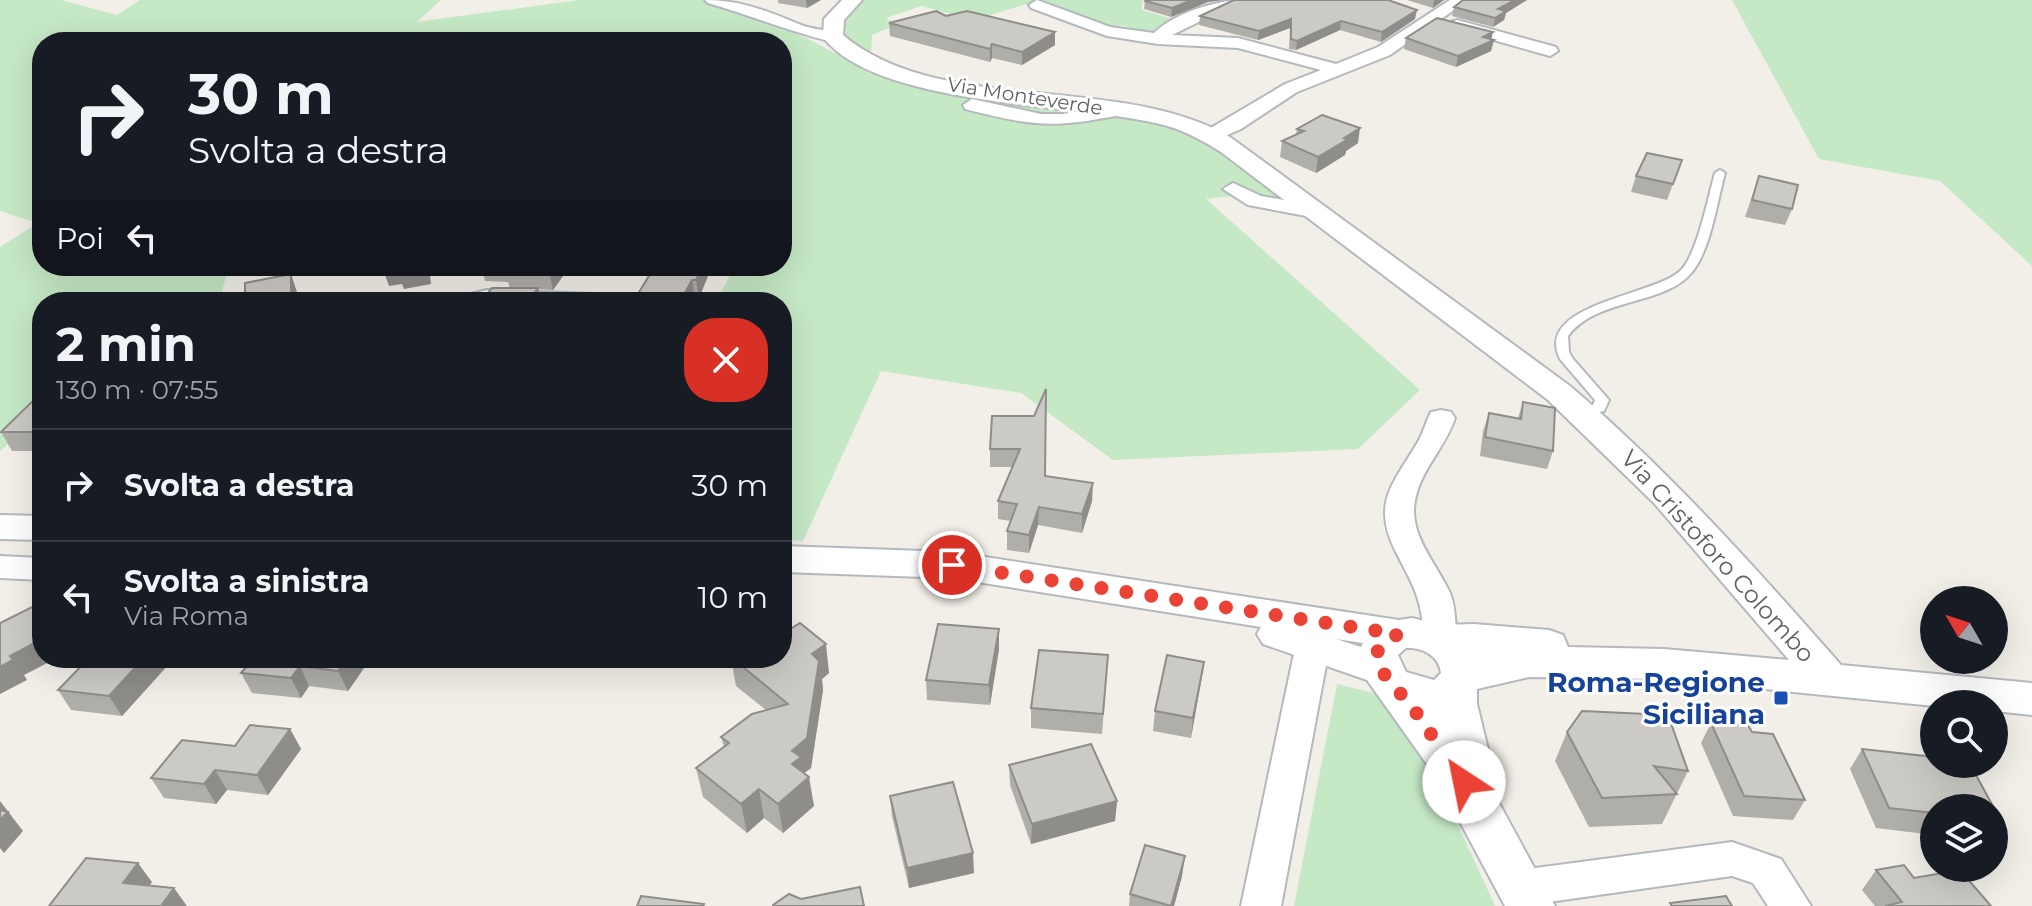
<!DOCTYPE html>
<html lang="it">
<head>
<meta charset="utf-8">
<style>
	body { margin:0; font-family:Montserrat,sans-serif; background:#242831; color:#f1f3f6; height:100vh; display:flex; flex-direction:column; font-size:30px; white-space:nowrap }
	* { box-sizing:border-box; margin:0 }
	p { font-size:26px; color:#9ea1a6 }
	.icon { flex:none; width:44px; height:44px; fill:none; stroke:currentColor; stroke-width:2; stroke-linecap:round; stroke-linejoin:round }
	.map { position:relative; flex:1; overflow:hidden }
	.sheet { position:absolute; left:32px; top:292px; width:760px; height:376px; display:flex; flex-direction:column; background:#171b24; border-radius:32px; box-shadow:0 8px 32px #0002 }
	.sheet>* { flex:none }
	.banner { position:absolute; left:32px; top:32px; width:760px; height:244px; border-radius:32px; box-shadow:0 8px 32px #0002; background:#171b24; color:#f1f3f6; overflow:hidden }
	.needle { width:52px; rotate:309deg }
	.controls { position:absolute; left:1920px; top:586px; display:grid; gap:16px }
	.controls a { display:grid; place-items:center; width:88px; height:88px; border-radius:50%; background:#171b24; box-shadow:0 8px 32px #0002; font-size:40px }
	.pin { position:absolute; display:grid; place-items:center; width:68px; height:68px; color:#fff; margin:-34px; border:4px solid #fff; border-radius:50%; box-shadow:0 2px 8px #0007 }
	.me { position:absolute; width:88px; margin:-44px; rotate:326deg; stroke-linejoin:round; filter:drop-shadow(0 0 6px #0008) }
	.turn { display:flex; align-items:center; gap:28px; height:168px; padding:0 24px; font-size:36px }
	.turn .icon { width:104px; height:104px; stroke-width:2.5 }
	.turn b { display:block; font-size:56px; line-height:68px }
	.then { display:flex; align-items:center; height:76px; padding:0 24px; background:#0003; gap:16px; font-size:30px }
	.round { display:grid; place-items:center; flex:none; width:84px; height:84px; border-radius:32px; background:#242831 }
	.headline { display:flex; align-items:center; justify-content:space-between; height:136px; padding:0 24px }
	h1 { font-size:48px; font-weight:700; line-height:60px }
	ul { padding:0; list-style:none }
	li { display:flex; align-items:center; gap:24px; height:112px; padding:0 24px; border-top:2px solid #363941 }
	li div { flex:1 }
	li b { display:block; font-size:30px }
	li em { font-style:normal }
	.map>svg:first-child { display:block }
</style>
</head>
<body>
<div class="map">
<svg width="2032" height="906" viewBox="0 0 2032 906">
	<rect width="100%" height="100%" fill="#f1efe8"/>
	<g fill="#c5e8c5">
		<polygon points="0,0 61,0 117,15 140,0 441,0 417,22 579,0 703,0 730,5 779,24 864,68 868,73 1097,111 1050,118 971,101 962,102 962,106 979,109 976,111 983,114 987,112 1033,122 1120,115 1160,122 1214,145 1294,203 1252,195 1240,184 1220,186 1232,196 1206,199 1420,390 1358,449 1113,460 1021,393 881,371 803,541 782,539 782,302 716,302 735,266 782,266 782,42 42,42 42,266 229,266 219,302 42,302 42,414 0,451 0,247 38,223 0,211"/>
		<path d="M864,0H1142V10L1180,21L1147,34L1122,25L1114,28L1040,0L974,20L921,6L886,18L896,25L872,35L871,51H857C833,28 844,21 864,0Z"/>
		<polygon points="1732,0 2032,0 2032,266 1940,181 1819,159"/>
		<polygon points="1337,684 1382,695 1421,744 1495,906 1294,906"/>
	</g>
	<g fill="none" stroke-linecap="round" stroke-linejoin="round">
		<defs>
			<path id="service" d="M1720,170L1725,173C1717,202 1711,249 1692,272C1665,306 1597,297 1568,336L1569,352L1573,359L1609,400L1604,411L1581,416L1576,415L1574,412L1576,409L1593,405L1595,400L1560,359C1533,304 1654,296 1680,271C1697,256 1708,197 1715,173Z"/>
			<g id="minor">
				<path d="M705,0C739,0 765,10 796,23C809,29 825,30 839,33L841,37L833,42C790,32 750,15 708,3Z"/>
				<path d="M1037,0L1110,27L1154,33C1175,13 1216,0 1244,0L1172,35L1238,38L1336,64L1378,47L1450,0H1468L1390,55L1297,92L1241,129L1211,142L1201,136L1204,132L1285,84L1321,70L1238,48L1158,44L1107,36L1031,8L1029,5Z"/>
				<polygon points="1457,20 1556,47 1558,51 1550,56 1451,28 1451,22"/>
				<path d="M972,99L1041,114H1063L1118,104L1127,110C1120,117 1108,117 1098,119C1044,129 1017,122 965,109L963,105Z"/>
				<polygon points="1233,183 1261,196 1317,206 1328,212 1317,218 1248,205 1223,189"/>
				<polygon points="487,290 620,295 628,297 632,302 454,302 458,297"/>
				<path d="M1441,410L1451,412L1455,418C1446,446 1423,467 1416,496C1406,533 1436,562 1450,593C1455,605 1455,618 1456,630C1448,646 1437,651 1420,646L1415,637L1423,626C1420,594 1410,580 1396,552C1370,502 1395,482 1419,440C1424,431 1426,421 1431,412Z"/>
				<polygon points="0,556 42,558 42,580 0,578"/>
				<polygon points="1313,632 1325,635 1330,644 1281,906 1241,906 1296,644 1301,635"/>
				<polygon points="1732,842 1781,859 1811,906 1768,906 1753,883 1732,876 1521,906 1507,900 1501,888 1507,876 1521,870"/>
			</g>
			<g id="tertiary">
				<path d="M842,0H862L844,20L843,35C940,117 1118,72 1230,137L1570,386C1669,471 1755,567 1841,665L2032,683V715L1994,711V704L1934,706L1664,679L1529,677L1477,689V704L1496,782L1492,790L1555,906H1505L1436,777L1367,680L1263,644L1257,634L1261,627L952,578L782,572V546L952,552L1399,620L1412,618L1441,625L1474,624L1549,630L1563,635L1568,647L1664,649L1789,660L1654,503L1548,400L1221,152C1202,140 1182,129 1160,124C1076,103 876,107 823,37L824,19ZM1336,639L1363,643L1361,647ZM1406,648C1423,647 1439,656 1441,673L1434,680L1406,672L1398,655Z"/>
				<polygon points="0,515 42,516 42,540 0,539"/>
			</g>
		</defs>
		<use href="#service" stroke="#b5b8bc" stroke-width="4"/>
		<use href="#minor" stroke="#b5b8bc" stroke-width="4"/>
		<use href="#tertiary" stroke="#b5b8bc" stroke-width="4"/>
		<use href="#service" fill="#fff" fill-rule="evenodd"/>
		<use href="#minor" fill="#fff" fill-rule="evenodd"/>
		<use href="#tertiary" fill="#fff" fill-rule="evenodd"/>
	</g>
	<g fill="#afaea9">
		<polygon points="778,0 821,0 807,8 778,3"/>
		<polygon points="1146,0 1224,0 1208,2 1171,17 1144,9 1145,1"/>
		<polygon points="1407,0 1444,0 1433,8"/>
		<polygon points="1463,0 1527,0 1506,13 1504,20 1493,27 1452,16 1454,7"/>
		<polygon points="946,16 1055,32 1055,45 1022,65 992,58 990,62 890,36 889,23"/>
		<polygon points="1200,16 1415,19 1381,42 1340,30 1296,50 1289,49 1290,28 1258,40 1199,25"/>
		<polygon points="1406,38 1492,40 1491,51 1456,67 1404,49"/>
		<polygon points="1297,129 1358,143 1346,151 1345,155 1316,173 1280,157 1282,141 1296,135"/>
		<polygon points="1682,160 1667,200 1631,192 1636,176"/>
		<polygon points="1759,176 1792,209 1785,225 1745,217"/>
		<polygon points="481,266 570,266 553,290 538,289 542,302 480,302 510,288 508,282 485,281"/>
		<polygon points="710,271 699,298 695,298 693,302 633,302"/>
		<polygon points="42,392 42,451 12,451 1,432"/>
		<polygon points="1523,402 1553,451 1547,469 1480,456 1483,431 1489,413 1518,418"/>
		<polygon points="992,416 1045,476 1092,501 1082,533 1038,525 1029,553 1007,550 1007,531 1011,521 998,519 998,501 1012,467 990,467 990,449"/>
		<polygon points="999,649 990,705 927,700 926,680"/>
		<polygon points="1108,655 1102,734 1031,728 1031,708"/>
		<polygon points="254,658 371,658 348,691 309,686 301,698 252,693 241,673"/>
		<polygon points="731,658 782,658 829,673 822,679 823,690 811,768 804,773 814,806 783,833 764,818 747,833 703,797 696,768 724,747 721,737 766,710 736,686"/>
		<polygon points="164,659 168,665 122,716 71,710 58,690"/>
		<polygon points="1204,662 1191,738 1153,731 1155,711"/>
		<polygon points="1711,723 1752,732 1805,800 1793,820 1733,816 1701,743"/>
		<polygon points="290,729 301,749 268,795 227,790 216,804 164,798 151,778 235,746"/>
		<polygon points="1567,732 1688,771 1662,824 1589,827 1555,761"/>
		<polygon points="1862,749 1934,757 1934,764 1970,764 2001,821 1994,830 1994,808 1934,808 1934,835 1876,828 1850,769"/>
		<polygon points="1009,765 1117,801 1115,821 1031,844 1010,785"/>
		<polygon points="890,796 974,873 909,888 892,816"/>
		<polygon points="1876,870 1914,878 1991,906 1875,906 1862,890"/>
		<polygon points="1182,876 1174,906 1129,906 1130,894"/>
	</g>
	<g fill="#8f8d8a">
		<polygon points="806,0 821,0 807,8"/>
		<polygon points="1192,0 1223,0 1208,2 1171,17 1172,8"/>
		<polygon points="1434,0 1444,0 1433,8"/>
		<polygon points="1515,0 1527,0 1506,13 1504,20 1493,27 1498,9"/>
		<polygon points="1417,10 1415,19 1381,42 1382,32"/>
		<polygon points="1291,19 1290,28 1258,40 1259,31"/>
		<polygon points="1341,21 1340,30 1296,50 1297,41"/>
		<polygon points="1055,32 1055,45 1022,65 1022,52"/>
		<polygon points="1493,32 1491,41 1494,40 1491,51 1456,67 1458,56 1483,37"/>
		<polygon points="992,44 992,58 990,62 990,49"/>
		<polygon points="1360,128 1358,143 1346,151 1345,155 1316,173 1318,157"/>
		<polygon points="342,266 368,266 344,273"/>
		<polygon points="398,266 429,266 431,284 404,289 402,284 389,286 383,269"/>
		<polygon points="554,266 570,266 553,290 549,272"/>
		<polygon points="703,266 710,266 710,271 699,298 696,280"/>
		<polygon points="291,274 297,292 298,302 291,302"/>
		<polygon points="692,280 695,298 693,302 680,302"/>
		<polygon points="538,288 542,302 527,302"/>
		<polygon points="1093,483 1092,501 1082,533 1082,514"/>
		<polygon points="1039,507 1038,525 1029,553 1029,535"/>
		<polygon points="999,629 999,649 990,705 989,685"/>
		<polygon points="42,639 42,658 57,658 24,675 27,680 0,694 0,667 10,656"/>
		<polygon points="826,644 829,673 822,679 823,690 811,768 803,774 809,777 814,806 783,833 778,804 792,764 792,751 812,654"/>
		<polygon points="144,658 165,658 164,659 168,665 122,716 109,696"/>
		<polygon points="348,658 371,658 348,691 338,671"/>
		<polygon points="1204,662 1201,682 1191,738 1193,718"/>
		<polygon points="300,666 309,686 301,698 291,678"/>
		<polygon points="290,729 301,749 268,795 257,775"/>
		<polygon points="215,770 227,790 216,804 204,784"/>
		<polygon points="759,789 764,818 747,833 741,804"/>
		<polygon points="0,801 23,831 4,853 0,848"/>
		<polygon points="1117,801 1115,821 1031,844 1032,824"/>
		<polygon points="973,853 974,873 909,888 907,868"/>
		<polygon points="1185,856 1182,876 1174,906 1171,906"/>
		<polygon points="138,863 152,882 138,903 123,883"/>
		<polygon points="174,888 187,906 161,906"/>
	</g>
	<g fill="#cccac5" stroke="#8f8d8a" stroke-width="2">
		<polygon points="1146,0 1192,0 1172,8 1145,1"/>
		<polygon points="1234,0 1388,0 1417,10 1382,32 1341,21 1297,41 1291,39 1291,19 1259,31 1200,16"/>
		<polygon points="1463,0 1515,0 1498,9 1506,11 1495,18 1454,7"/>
		<polygon points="936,11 946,16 967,11 1055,32 1022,52 992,44 990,49 889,23"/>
		<polygon points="1437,18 1493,32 1483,37 1494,40 1458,56 1406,38"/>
		<polygon points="1322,115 1360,128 1344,138 1348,139 1318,157 1282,141 1304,131 1297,129"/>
		<polygon points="1647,153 1682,160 1673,184 1636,176"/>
		<polygon points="1759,176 1798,185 1792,209 1752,200"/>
		<polygon points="383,266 425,266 425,267 398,272 398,266 383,269"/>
		<polygon points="509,266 554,266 549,272 505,271"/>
		<polygon points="655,266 703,266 696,280 692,280 680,302 633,302"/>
		<polygon points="291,274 291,302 245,302 245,283"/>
		<polygon points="492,288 538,288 527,302 480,302"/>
		<polygon points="1046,389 1045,476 1093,483 1082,514 1039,507 1029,535 1007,531 1017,504 998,501 1020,449 990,449 992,416 1034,416"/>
		<polygon points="42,392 42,432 1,432"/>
		<polygon points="1523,402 1555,408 1553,451 1485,437 1489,413 1521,419"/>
		<polygon points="42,602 42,639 10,656 13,660 0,667 0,623"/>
		<polygon points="800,623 826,644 812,654 819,661 807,738 792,751 801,757 792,764 809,777 778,804 759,789 741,804 696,768 729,743 721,737 752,714 788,704 732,658 782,658 782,628 787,631"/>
		<polygon points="938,624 999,629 989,685 926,680"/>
		<polygon points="1039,650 1108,655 1103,714 1031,708"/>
		<polygon points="1167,655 1204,662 1193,718 1155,711"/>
		<polygon points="89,658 144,658 109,696 58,690"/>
		<polygon points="254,658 348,658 338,671 300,666 291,678 241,673"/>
		<polygon points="1582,711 1668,715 1688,771 1654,766 1677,794 1602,798 1567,732"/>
		<polygon points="1711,723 1748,725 1752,732 1773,734 1805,800 1744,796"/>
		<polygon points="250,725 290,729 257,775 215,770 204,784 151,778 182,740 235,746"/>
		<polygon points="1091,744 1117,801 1032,824 1009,765"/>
		<polygon points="1862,749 1934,757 1934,764 1970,764 2001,821 1994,820 1994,808 1934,808 1934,813 1889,808"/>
		<polygon points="953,782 973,853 907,868 890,796"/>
		<polygon points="0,810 8,812 0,820"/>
		<polygon points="1145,845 1185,856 1171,906 1130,894"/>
		<polygon points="86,858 138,863 123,883 174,888 161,906 49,906"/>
		<polygon points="1904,865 1914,878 1960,870 1991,906 1885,906 1902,902 1876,870"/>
		<polygon points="860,887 864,906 773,906 773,905 789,894 801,899"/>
		<polygon points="641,896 704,904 703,906 637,906"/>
		<polygon points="1726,896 1732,906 1672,906 1670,903"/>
	</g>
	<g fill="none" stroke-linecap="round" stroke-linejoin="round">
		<polyline stroke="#ea4335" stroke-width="14" stroke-dasharray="0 25.2" points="952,565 1398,634 1379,647 1377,654 1380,669 1415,711 1464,782"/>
	</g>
	<rect fill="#1a4fb4" stroke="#fff" stroke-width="3" x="1773" y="690" width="16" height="16" rx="4"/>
	<g text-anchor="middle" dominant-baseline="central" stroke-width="6" stroke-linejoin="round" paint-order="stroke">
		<g font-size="20" fill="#5f6368" stroke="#fff">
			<text transform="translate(1025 96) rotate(9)">Via Monteverde</text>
		</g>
		<g font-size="24" fill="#5f6368" stroke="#fff">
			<text transform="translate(1718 556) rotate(48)">Via Cristoforo Colombo</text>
		</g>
		<g font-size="28" font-weight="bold" fill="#164399" stroke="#fff" text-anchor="end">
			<text x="1765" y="682">Roma-Regione<tspan x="1765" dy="32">Siciliana</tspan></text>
		</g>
	</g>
</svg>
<div class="controls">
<a><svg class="needle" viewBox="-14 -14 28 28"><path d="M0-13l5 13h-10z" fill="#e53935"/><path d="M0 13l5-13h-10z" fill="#9ea1a6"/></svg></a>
<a><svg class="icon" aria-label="search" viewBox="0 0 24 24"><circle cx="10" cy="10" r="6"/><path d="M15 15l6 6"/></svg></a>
<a><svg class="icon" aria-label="layers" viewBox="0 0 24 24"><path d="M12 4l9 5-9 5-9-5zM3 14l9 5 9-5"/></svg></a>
</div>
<div class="pin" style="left:952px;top:565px;background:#d93025"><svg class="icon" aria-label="arrive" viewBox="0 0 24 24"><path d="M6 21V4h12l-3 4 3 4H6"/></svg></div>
<svg class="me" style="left:1464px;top:782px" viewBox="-20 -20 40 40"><circle r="19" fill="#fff"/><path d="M0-13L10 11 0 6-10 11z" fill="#ea4335"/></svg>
<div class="banner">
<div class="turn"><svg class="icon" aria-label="right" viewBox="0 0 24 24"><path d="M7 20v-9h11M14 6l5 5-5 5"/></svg><div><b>30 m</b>Svolta a destra</div></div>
<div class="then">Poi<svg class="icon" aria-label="left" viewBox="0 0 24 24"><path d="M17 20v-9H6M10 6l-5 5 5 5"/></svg></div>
</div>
<section class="sheet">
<div class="headline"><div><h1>2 min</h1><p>130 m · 07:55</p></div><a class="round" style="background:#d93025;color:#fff"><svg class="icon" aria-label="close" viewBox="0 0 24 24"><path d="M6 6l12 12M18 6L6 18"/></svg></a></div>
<ul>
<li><svg class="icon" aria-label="right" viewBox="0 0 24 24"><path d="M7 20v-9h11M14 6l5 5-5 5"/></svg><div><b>Svolta a destra</b></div><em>30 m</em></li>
<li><svg class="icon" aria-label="left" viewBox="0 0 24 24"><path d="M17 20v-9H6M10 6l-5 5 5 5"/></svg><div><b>Svolta a sinistra</b><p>Via Roma</p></div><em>10 m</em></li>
</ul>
</section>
</div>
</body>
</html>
